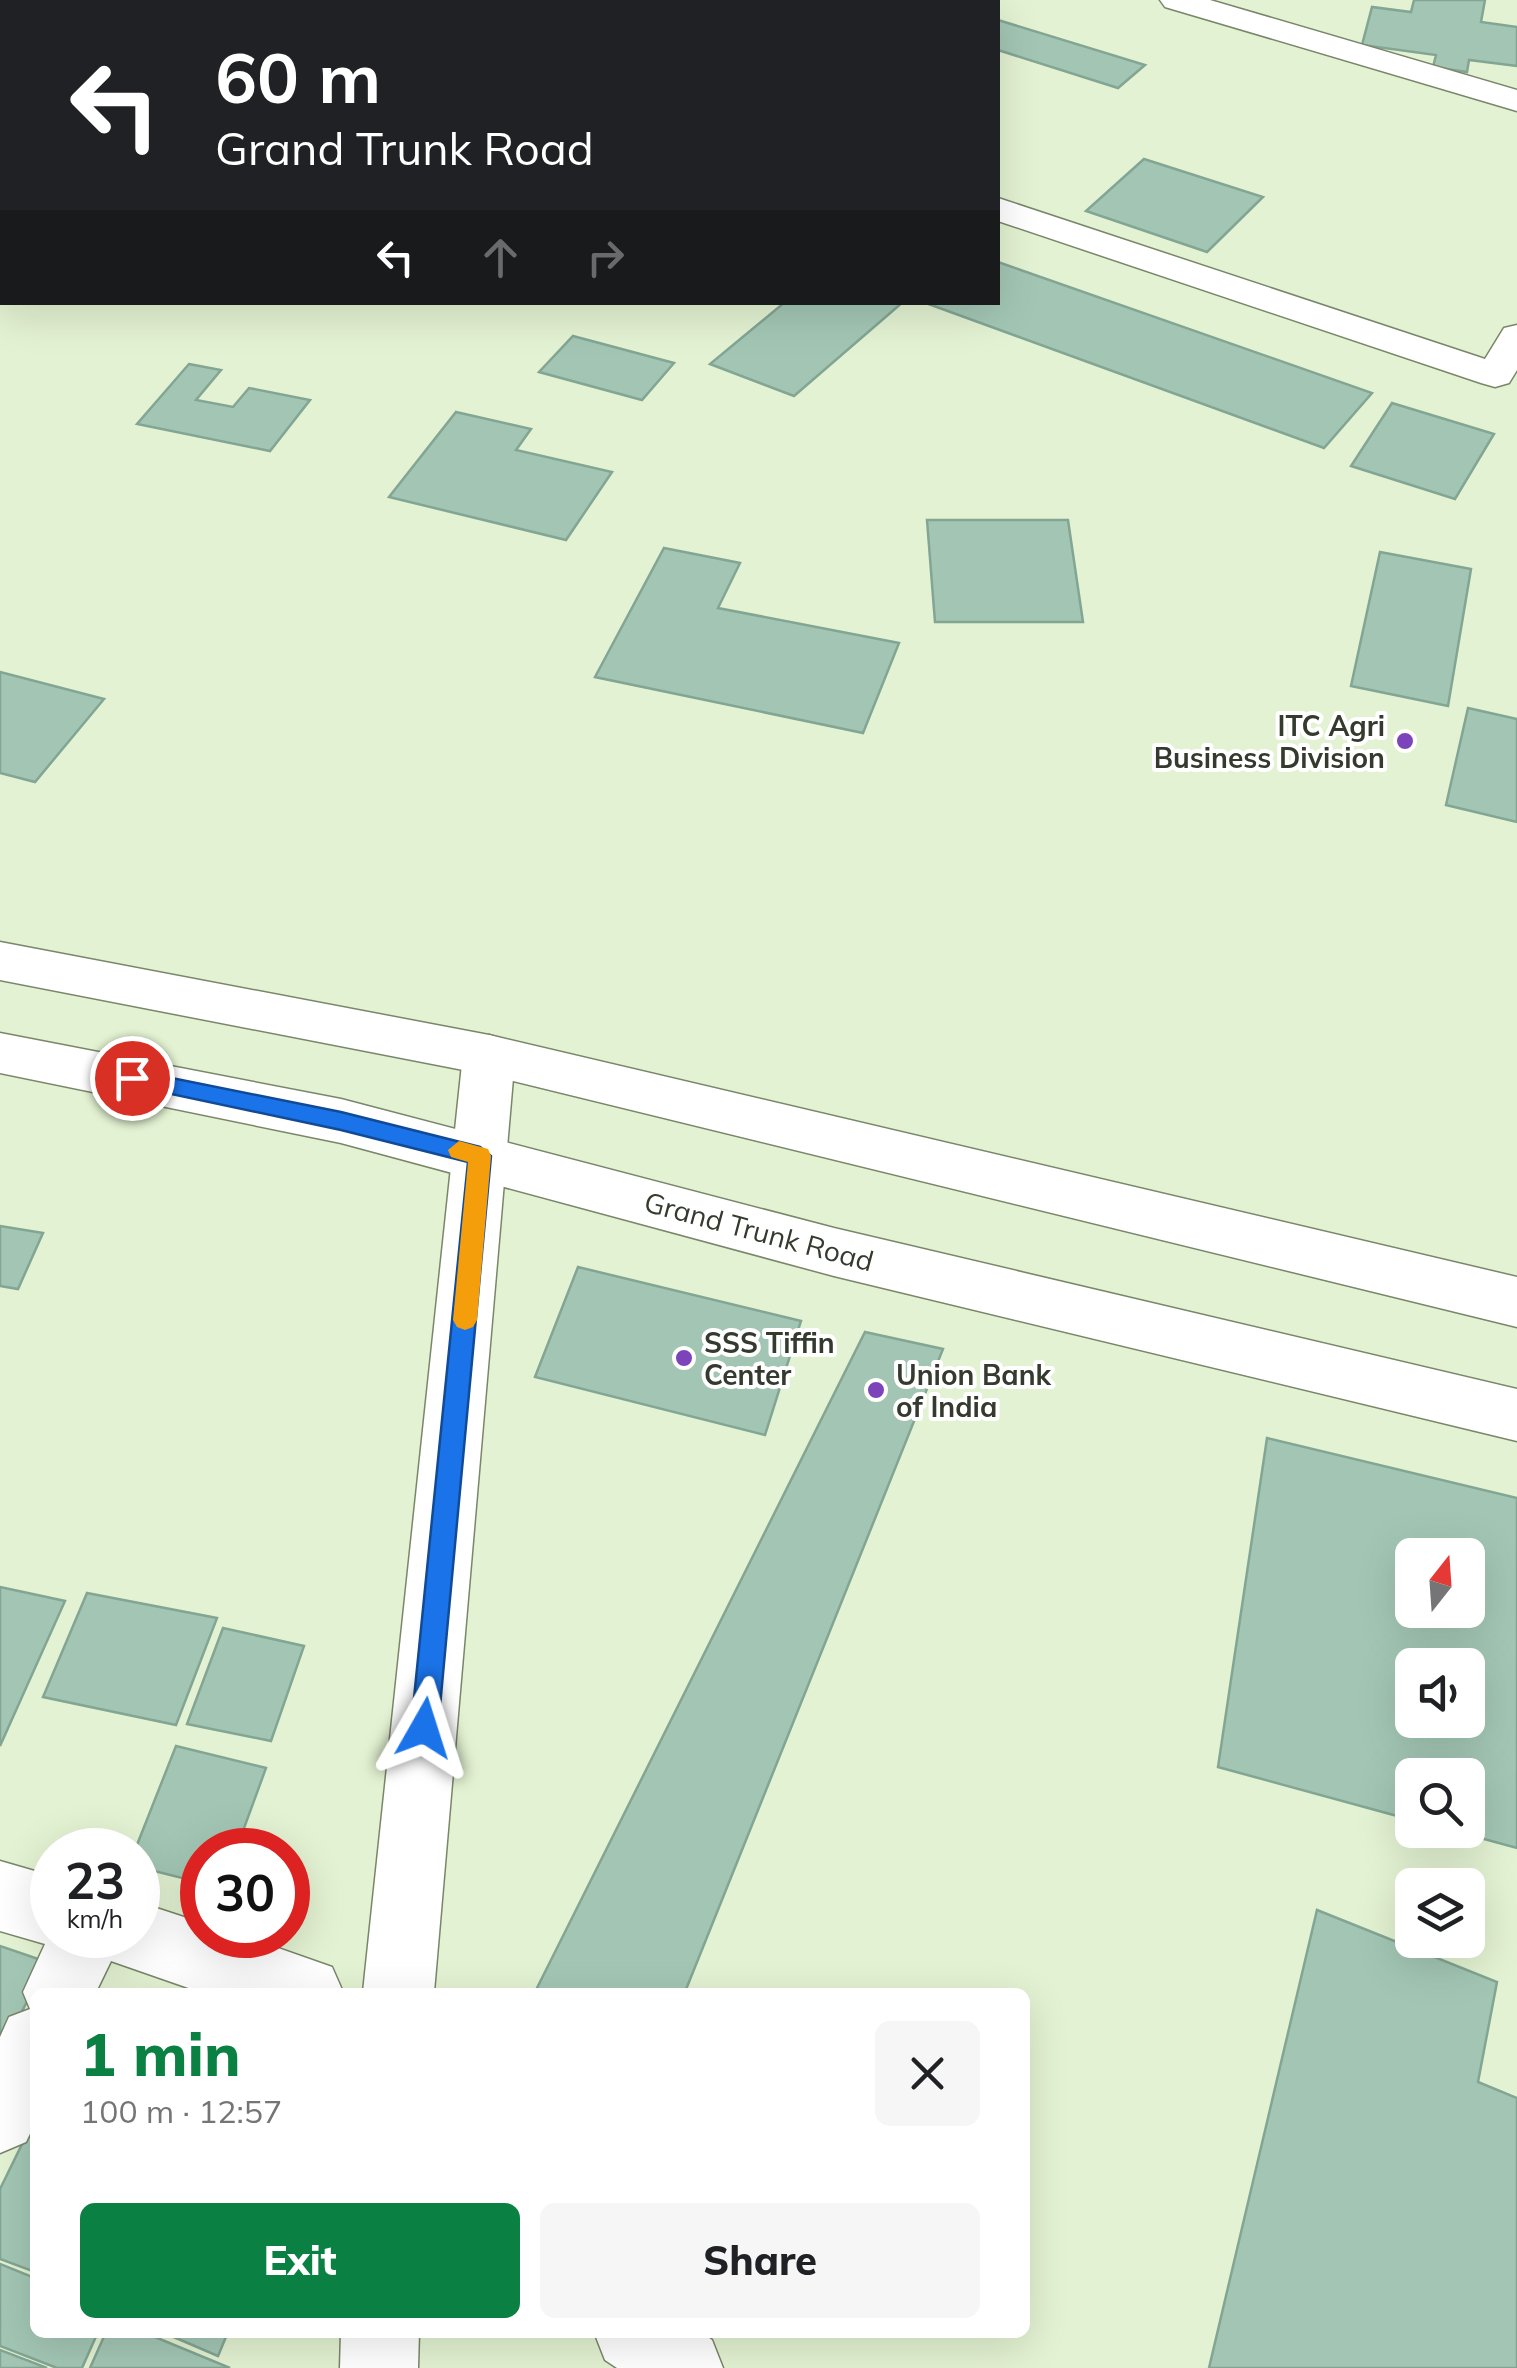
<!DOCTYPE html>
<html lang="en">
<head>
<meta charset="utf-8">
<style>
	body { margin:0; font-family:Mulish,sans-serif; background:#f6f6f6; color:#202124; height:100vh; display:flex; flex-direction:column; font-size:38px; white-space:nowrap }
	* { box-sizing:border-box; margin:0 }
	p { font-size:32px; color:#757577 }
	.icon { flex:none; width:55px; height:55px; fill:none; stroke:currentColor; stroke-width:2; stroke-linecap:round; stroke-linejoin:round }
	.map { position:relative; flex:1; overflow:hidden }
	.panel { position:absolute; left:30px; top:1988px; width:1000px; height:350px; display:flex; flex-direction:column; background:#fff; border-radius:15px; box-shadow:0 10px 40px #0002 }
	.panel>* { flex:none }
	.hud { position:absolute; left:0px; top:0px; width:1000px; height:305px; box-shadow:0 10px 40px #0002; background:#202124; color:#fff; overflow:hidden }
	.needle { width:65px; rotate:17deg }
	.buttons { position:absolute; left:1395px; top:1538px; display:grid; gap:20px }
	.buttons a { display:grid; place-items:center; width:90px; height:90px; border-radius:15px; background:#fff; box-shadow:0 10px 40px #0002; font-size:50px }
	.speed { position:absolute; left:30px; top:1828px; display:flex; gap:20px; font-size:50px; font-weight:700; text-align:center }
	.speed>* { display:grid; place-content:center; width:130px; height:130px; border-radius:50%; background:#fff; box-shadow:0 10px 40px #0002; line-height:1 }
	.speed small { font-size:25px; font-weight:400 }
	.speed .limit { border:15px solid #d22; background:#fff; color:#111 }
	.pin { position:absolute; display:grid; place-items:center; width:85px; height:85px; color:#fff; margin:-42px; border:5px solid #fff; border-radius:50%; box-shadow:0 2px 10px #0007 }
	.me { position:absolute; width:110px; margin:-55px; rotate:6deg; stroke-linejoin:round; filter:drop-shadow(0 0 8px #0008) }
	.turn { display:flex; align-items:center; gap:35px; height:210px; padding:0 50px; font-size:45px }
	.turn .icon { width:130px; height:130px; stroke-width:2.5 }
	.turn b { display:block; font-size:70px; line-height:85px }
	.lanes { display:flex; align-items:center; height:95px; padding:0 50px; background:#0003; justify-content:center; gap:50px; direction:ltr }
	.lanes .off { opacity:.35 }
	.round { display:grid; place-items:center; flex:none; width:105px; height:105px; border-radius:15px; background:#f6f6f6 }
	.summary { display:flex; align-items:center; justify-content:space-between; height:170px; padding:0 50px }
	h1 { font-size:60px; font-weight:800; line-height:75px; color:#0b8043 }
	.action { display:flex; gap:20px; margin-top:auto; padding:20px 50px }
	.action a { flex:1; height:115px; border-radius:15px; background:#0b8043; color:#fff; font-size:40px; font-weight:800; line-height:115px; text-align:center }
	.action a+a { background:#f6f6f6; color:#202124 }
	.map>svg:first-child { display:block }
</style>
</head>
<body>
<div class="map">
<svg width="1517" height="2368" viewBox="0 0 1517 2368">
	<rect width="100%" height="100%" fill="#e3f2d2"/>
	<g fill="#a3c6b4" stroke="#83a593" stroke-width="2.5" fill-rule="evenodd">
		<polygon points="844,0 933,0 941,2 852,2"/>
		<polygon points="1414,0 1485,0 1481,22 1517,27 1517,66 1469,60 1467,72 1433,67 1436,55 1362,45 1372,7 1411,12"/>
		<polygon points="998,20 1145,65 1118,88 998,50"/>
		<polygon points="1144,159 1263,197 1207,252 1086,211"/>
		<polygon points="998,262 1372,393 1324,448 923,302 998,302"/>
		<polygon points="785,302 903,302 794,396 710,364"/>
		<polygon points="573,336 674,363 642,400 539,372"/>
		<polygon points="189,364 221,370 196,400 233,407 249,388 310,400 270,451 137,424"/>
		<polygon points="1392,403 1494,434 1455,499 1351,466"/>
		<polygon points="456,412 531,429 516,450 612,472 566,540 389,497"/>
		<polygon points="927,520 1068,520 1083,622 935,622"/>
		<polygon points="664,548 740,563 718,608 899,643 863,733 595,677"/>
		<polygon points="1380,552 1471,569 1448,706 1351,686"/>
		<polygon points="0,672 104,699 35,782 0,773"/>
		<polygon points="1468,708 1517,719 1517,822 1446,805"/>
		<polygon points="0,1226 43,1233 18,1289 0,1286"/>
		<polygon points="578,1267 801,1321 765,1435 535,1377"/>
		<polygon points="865,1332 943,1349 685,1992 535,1992"/>
		<path d="M1267,1438L1517,1498V1848L1451,1830H1468V1775H1412V1820L1218,1767ZM1412,1555H1468V1610H1412ZM1412,1665H1468V1720H1412Z"/>
		<polygon points="0,1587 65,1601 0,1746"/>
		<polygon points="87,1593 217,1618 176,1725 43,1697"/>
		<polygon points="223,1628 304,1646 271,1741 187,1724"/>
		<polygon points="176,1746 266,1768 236,1850 202,1850 202,1883 138,1867 135,1850"/>
		<polygon points="1317,1910 1497,1982 1478,2082 1517,2098 1517,2368 1209,2368"/>
		<polygon points="0,1946 47,1962 0,2055"/>
		<polygon points="26,2136 35,2139 35,2272 0,2259 0,2189"/>
		<polygon points="0,2264 35,2278 35,2332 98,2332 82,2368 57,2368 0,2346"/>
		<polygon points="106,2332 143,2332 230,2368 90,2368"/>
		<polygon points="162,2332 228,2332 218,2356"/>
		<polygon points="0,2350 47,2368 0,2368"/>
	</g>
	<g fill="none" stroke-linecap="round" stroke-linejoin="round">
		<defs>
			<g id="minor">
				<polygon points="358,0 396,0 398,2 360,2"/>
				<polygon points="1160,0 1210,0 1517,90 1517,111 1165,7"/>
				<polygon points="998,198 1485,359 1504,328 1517,325 1517,370 1509,383 1495,387 1481,383 998,221"/>
				<polygon points="489,1035 508,1041 515,1055 434,1992 363,1992 463,1055 470,1041"/>
				<polygon points="0,1861 52,1876 52,1935 138,1935 138,1902 202,1923 202,1935 241,1935 332,1967 343,1992 200,1992 111,1961 96,1992 35,1992 35,2123 26,2142 0,2153 0,2037 9,2017 30,2009 23,1992 45,1944 0,1931"/>
				<polygon points="341,2332 419,2332 418,2368 340,2368"/>
				<polygon points="594,2332 701,2332 712,2340 723,2368 617,2368 605,2360"/>
			</g>
			<polygon id="tertiary" points="2,204 2,226 0,227 0,205"/>
			<g id="secondary">
				<polygon points="0,942 489,1035 1517,1277 1517,1327 489,1075 0,980"/>
				<polygon points="0,1033 341,1099 834,1228 1517,1389 1517,1441 834,1276 341,1143 0,1073"/>
			</g>
		</defs>
		<use href="#minor" stroke="#79866a" stroke-width="3"/>
		<use href="#tertiary" stroke="#79866a" stroke-width="3"/>
		<use href="#secondary" stroke="#79866a" stroke-width="3"/>
		<use href="#minor" fill="#fff" fill-rule="evenodd"/>
		<use href="#tertiary" fill="#fff" fill-rule="evenodd"/>
		<use href="#secondary" fill="#fff" fill-rule="evenodd"/>
	</g>
	<polygon fill="#1a73e8" stroke="#114b97" stroke-width="2.5" points="132,1070 341,1112 480,1147 491,1156 438,1728 434,1737 424,1741 415,1737 411,1728 468,1162 341,1130 124,1084 121,1078 124,1072"/>
	<polygon fill="#f59e0b" points="459,1141 488,1149 491,1156 477,1320 473,1327 465,1330 457,1327 453,1320 468,1162 451,1157 448,1150"/>
	<g fill="#7c44bb" stroke="#fff" stroke-width="4">
		<circle cx="1405" cy="741" r="10"/>
		<circle cx="684" cy="1358" r="10"/>
		<circle cx="876" cy="1390" r="10"/>
	</g>
	<g text-anchor="middle" dominant-baseline="central" stroke-width="8" stroke-linejoin="round" paint-order="stroke">
		<g font-size="28" font-weight="bold" fill="#343a2d" stroke="#fff" text-anchor="start">
			<text x="1385" y="725" text-anchor="end">ITC Agri<tspan x="1385" dy="32">Business Division</tspan></text>
			<text x="704" y="1342">SSS Tiffin<tspan x="704" dy="32">Center</tspan></text>
			<text x="896" y="1374">Union Bank<tspan x="896" dy="32">of India</tspan></text>
		</g>
		<g font-size="28" fill="#343a2d" stroke="#fff">
			<text transform="translate(759 1231) rotate(15)">Grand Trunk Road</text>
		</g>
	</g>
</svg>
<div class="buttons">
<a><svg class="needle" viewBox="-14 -14 28 28"><path d="M0-13l5 13h-10z" fill="#e53935"/><path d="M0 13l5-13h-10z" fill="#757577"/></svg></a>
<a><svg class="icon" aria-label="sound" viewBox="0 0 24 24"><path d="M4 9h4l5-4v14l-5-4H4zM17 9q2 3 0 6"/></svg></a>
<a><svg class="icon" aria-label="search" viewBox="0 0 24 24"><circle cx="10" cy="10" r="6"/><path d="M15 15l6 6"/></svg></a>
<a><svg class="icon" aria-label="layers" viewBox="0 0 24 24"><path d="M12 4l9 5-9 5-9-5zM3 14l9 5 9-5"/></svg></a>
</div>
<div class="speed"><div>23<small>km/h</small></div><div class="limit">30</div></div>
<div class="pin" style="left:132px;top:1078px;background:#d93025"><svg class="icon" aria-label="arrive" viewBox="0 0 24 24"><path d="M6 21V4h12l-3 4 3 4H6"/></svg></div>
<svg class="me" style="left:424px;top:1728px" viewBox="-20 -20 40 40"><path d="M0-17L14 15 0 8-14 15z" fill="#1a73e8" stroke="#fff" stroke-width="4"/></svg>
<div class="hud">
<div class="turn"><svg class="icon" aria-label="left" viewBox="0 0 24 24"><path d="M17 20v-9H6M10 6l-5 5 5 5"/></svg><div><b>60 m</b>Grand Trunk Road</div></div>
<div class="lanes"><svg class="icon" aria-label="left" viewBox="0 0 24 24"><path d="M17 20v-9H6M10 6l-5 5 5 5"/></svg><svg class="icon off" aria-label="ahead" viewBox="0 0 24 24"><path d="M12 20V5M6 11l6-6 6 6"/></svg><svg class="icon off" aria-label="right" viewBox="0 0 24 24"><path d="M7 20v-9h11M14 6l5 5-5 5"/></svg></div>
</div>
<section class="panel">
<div class="summary"><div><h1>1 min</h1><p>100 m · 12:57</p></div><a class="round"><svg class="icon" aria-label="close" viewBox="0 0 24 24"><path d="M6 6l12 12M18 6L6 18"/></svg></a></div>
<div class="action"><a>Exit</a><a>Share</a></div>
</section>
</div>
</body>
</html>
